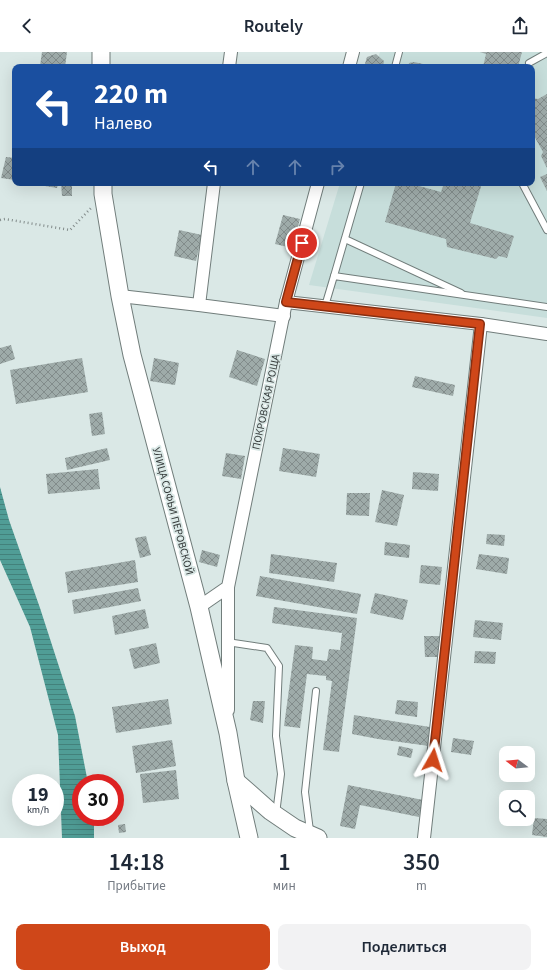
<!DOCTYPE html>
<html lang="ru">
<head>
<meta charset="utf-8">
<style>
	body { margin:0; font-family:"Source Sans 3",sans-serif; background:#f2f2f3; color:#1f2937; height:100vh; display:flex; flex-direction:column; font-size:15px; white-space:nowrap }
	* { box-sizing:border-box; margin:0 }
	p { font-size:13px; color:#747a83 }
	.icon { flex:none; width:22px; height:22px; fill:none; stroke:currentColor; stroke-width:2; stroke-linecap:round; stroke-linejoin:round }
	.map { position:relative; height:786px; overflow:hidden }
	.details { display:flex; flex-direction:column; background:#fff; flex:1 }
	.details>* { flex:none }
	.top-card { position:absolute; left:12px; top:12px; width:523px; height:122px; border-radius:8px; box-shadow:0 4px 16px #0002; background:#1a4fa0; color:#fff; overflow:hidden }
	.needle { width:26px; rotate:286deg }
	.tools { position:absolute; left:499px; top:694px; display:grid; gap:8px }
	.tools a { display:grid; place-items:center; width:36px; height:36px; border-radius:8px; background:#fff; box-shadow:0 4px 16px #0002; font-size:20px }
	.speed { position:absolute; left:12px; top:722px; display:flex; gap:8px; font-size:20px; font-weight:700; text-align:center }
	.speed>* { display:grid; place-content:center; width:52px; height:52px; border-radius:50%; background:#fff; box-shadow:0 4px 16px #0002; line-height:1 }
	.speed small { font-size:10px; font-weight:400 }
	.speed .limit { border:6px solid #d22; background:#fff; color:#111 }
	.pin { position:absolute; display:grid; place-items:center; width:34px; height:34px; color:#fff; margin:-17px; border:2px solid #fff; border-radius:50%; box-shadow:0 1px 4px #0007 }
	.me { position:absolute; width:44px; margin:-22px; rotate:6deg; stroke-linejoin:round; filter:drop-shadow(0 0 3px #0008) }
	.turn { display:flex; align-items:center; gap:14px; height:84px; padding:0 16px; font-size:18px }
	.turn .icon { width:52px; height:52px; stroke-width:2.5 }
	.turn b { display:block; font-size:28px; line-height:34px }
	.lanes { display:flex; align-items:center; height:38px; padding:0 16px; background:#0003; justify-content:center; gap:20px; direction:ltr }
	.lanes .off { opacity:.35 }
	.eta { display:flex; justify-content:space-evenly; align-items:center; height:68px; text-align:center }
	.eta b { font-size:24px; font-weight:600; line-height:28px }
	.primary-button { display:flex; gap:8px; margin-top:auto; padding:8px 16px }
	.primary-button a { flex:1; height:46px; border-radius:8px; background:#cf4719; color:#fff; font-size:16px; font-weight:600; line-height:46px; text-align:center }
	.primary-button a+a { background:#f2f2f3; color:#1f2937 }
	header { display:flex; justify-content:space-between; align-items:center; height:52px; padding:0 16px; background:#fff; font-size:18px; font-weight:600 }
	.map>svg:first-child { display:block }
</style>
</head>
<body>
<header><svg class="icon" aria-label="back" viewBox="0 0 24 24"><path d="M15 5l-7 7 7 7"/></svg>Routely<svg class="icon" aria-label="share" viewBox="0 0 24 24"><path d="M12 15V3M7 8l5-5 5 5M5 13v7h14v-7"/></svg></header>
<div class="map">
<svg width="547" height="786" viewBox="0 0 547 786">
	<defs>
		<pattern id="water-rules" width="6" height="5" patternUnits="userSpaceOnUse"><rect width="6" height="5" fill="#509d96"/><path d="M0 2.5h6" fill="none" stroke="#43817b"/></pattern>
		<pattern id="building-cross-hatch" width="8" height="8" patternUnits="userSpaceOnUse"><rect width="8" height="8" fill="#9eaba9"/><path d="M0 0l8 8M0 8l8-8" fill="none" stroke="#828c8b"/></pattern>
	</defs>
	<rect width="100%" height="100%" fill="#dae8e6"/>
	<polygon fill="#c7dedb" points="380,0 547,0 547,266 309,233 340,131 532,131 532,15 375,15"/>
	<polygon fill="url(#water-rules)" points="0,435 9,468 40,556 75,664 88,731 81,731 81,765 94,765 94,786 62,786 58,683 30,575 0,508"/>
	<g fill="url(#building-cross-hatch)">
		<polygon points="42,0 67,0 65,15 40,14"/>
		<polygon points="480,0 522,0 518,15 483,15 486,2"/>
		<polygon points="376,2 384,9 383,15 364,15 367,5"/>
		<polygon points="414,10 432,14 432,15 408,15 409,11"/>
		<polygon points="547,42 547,116 541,104 543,100 532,80 532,46 538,47"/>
		<polygon points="6,105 15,106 15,128 1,126"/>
		<polygon points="547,122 547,139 540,125"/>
		<polygon points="33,131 58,131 57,136 33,132"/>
		<polygon points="61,131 72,131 72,144 62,144"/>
		<polygon points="396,131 408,131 441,140 444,131 482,131 470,171 514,184 507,206 499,204 496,207 447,195 446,187 385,170"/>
		<polygon points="283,163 300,167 292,196 275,192"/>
		<polygon points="179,178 202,183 196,209 174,204"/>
		<polygon points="11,293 15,307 0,312 0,296"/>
		<polygon points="237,298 265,307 257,334 229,325"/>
		<polygon points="82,306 88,340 16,352 10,318"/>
		<polygon points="154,306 179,311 175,333 150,329"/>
		<polygon points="415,324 455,333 453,344 412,335"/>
		<polygon points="102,360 105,382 92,384 89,362"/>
		<polygon points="107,396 110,408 67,418 65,406"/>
		<polygon points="283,396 320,402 316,425 279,419"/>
		<polygon points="226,401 245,404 241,427 222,424"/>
		<polygon points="98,417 100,437 48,442 46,422"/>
		<polygon points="413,420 439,422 438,439 412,437"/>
		<polygon points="382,438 404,443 397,474 375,470"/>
		<polygon points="347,441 370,441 369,464 346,463"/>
		<polygon points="487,482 505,483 504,494 486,492"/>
		<polygon points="146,484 151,503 140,506 135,486"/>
		<polygon points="385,490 410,493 409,506 384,503"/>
		<polygon points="202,498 220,503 217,515 199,510"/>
		<polygon points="271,502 337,511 334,530 269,521"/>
		<polygon points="479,502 509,506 507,522 476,517"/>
		<polygon points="135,508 138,530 68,541 65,520"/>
		<polygon points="421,513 442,515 440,533 419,531"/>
		<polygon points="260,524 361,542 357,562 256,544"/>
		<polygon points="138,536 141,549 74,562 72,548"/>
		<polygon points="375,541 408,548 403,568 370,561"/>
		<polygon points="274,555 357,566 339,700 323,698 332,629 326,628 326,624 307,622 300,676 284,674 295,593 313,595 312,607 327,609 329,597 340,598 342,581 272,571"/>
		<polygon points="145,557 149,576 115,583 112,564"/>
		<polygon points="475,568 503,571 501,588 473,585"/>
		<polygon points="424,584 442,584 442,605 425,605"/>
		<polygon points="156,591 160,611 134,617 129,597"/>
		<polygon points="475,599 496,600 495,612 474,611"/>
		<polygon points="168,647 172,672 116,681 112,655"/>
		<polygon points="397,648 418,650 417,665 395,662"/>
		<polygon points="253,649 265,649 263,671 250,668"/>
		<polygon points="354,663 430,675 429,694 378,687 352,682"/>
		<polygon points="453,686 474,689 471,703 451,700"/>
		<polygon points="172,688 176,714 136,721 132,694"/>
		<polygon points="399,694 413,697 411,706 397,703"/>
		<polygon points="176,718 179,747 143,751 140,722"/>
		<polygon points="348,733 423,748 419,765 360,753 355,777 340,774"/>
		<polygon points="534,766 547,767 547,785 532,783"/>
		<polygon points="125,772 126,780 119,781 118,773"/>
	</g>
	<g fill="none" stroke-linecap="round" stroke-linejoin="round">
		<defs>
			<g id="lane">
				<polyline points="529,11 547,1"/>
				<polyline points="395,15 399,0"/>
				<polyline points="522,131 547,178"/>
				<polyline points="345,187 461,241"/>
				<polyline points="334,224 361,131"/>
				<polyline points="325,254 334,224 547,255"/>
				<polyline points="227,590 267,596 279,614 276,684 281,722 276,762"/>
				<polyline points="310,779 305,740 316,639"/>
			</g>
			<g id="street">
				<polyline points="229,15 231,0"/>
				<polyline points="349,15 353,0"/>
				<polyline points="214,131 199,253 284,264"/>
				<polyline points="120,244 199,253"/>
				<polyline points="286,250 481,272 547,282"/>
				<polyline points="228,535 228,658"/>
				<polyline points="199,555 228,535 286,250 318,131"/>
				<polyline points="424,786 481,272"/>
			</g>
			<g id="secondary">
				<polyline points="101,0 101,15"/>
				<polyline points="103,131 103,142 120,244 132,303 199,555 228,681 236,729 249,786"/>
				<polyline points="236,729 270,759 295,776 318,786"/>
			</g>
		</defs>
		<use href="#lane" stroke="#717d7b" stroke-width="8"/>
		<use href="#street" stroke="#717d7b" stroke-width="14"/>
		<use href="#secondary" stroke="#717d7b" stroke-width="19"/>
		<polyline stroke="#828b8a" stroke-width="2.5" stroke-dasharray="1 3" stroke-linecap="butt" points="0,168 5,167 70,178 91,156"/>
		<use href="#lane" stroke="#fff" stroke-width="6"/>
		<use href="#street" stroke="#fff" stroke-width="12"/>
		<use href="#secondary" stroke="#fff" stroke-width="17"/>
	</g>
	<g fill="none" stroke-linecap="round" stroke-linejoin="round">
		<defs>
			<polyline id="route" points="302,191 286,250 480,272 433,708"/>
		</defs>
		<use href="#route" stroke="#872e10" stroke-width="10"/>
		<use href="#route" stroke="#cf4719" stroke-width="7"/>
	</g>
	<g text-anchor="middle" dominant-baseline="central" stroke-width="3.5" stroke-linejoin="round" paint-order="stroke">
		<g font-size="11" fill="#353a3a" stroke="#dae8e6">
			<text transform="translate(266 350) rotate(-78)">ПОКРОВСКАЯ РОЩА</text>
			<text transform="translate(173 459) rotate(75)">УЛИЦА СОФЬИ ПЕРОВСКОЙ</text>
		</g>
	</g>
</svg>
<div class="tools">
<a><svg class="needle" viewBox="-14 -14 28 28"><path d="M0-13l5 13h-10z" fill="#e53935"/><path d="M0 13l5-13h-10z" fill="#747a83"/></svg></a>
<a><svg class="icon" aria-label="search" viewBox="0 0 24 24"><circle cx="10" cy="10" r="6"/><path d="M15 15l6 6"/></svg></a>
</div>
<div class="speed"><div>19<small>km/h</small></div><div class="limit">30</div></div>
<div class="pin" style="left:302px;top:191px;background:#d93025"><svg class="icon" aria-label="arrive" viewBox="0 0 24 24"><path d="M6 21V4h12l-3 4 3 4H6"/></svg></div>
<svg class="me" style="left:433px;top:708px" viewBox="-20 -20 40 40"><path d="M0-17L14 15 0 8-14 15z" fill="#cf4719" stroke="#fff" stroke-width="4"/></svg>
<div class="top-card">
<div class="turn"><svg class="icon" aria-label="left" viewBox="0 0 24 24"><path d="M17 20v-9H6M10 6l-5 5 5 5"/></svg><div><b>220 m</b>Налево</div></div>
<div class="lanes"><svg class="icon" aria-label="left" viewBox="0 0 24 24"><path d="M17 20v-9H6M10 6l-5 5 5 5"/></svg><svg class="icon off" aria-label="ahead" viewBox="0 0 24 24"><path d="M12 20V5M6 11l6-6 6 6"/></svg><svg class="icon off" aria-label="ahead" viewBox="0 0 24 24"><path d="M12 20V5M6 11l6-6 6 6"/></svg><svg class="icon off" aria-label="right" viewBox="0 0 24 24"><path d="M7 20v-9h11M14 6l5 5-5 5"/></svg></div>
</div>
</div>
<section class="details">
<div class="eta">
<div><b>14:18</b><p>Прибытие</p></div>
<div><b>1</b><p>мин</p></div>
<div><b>350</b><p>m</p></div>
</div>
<div class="primary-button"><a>Выход</a><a>Поделиться</a></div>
</section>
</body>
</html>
